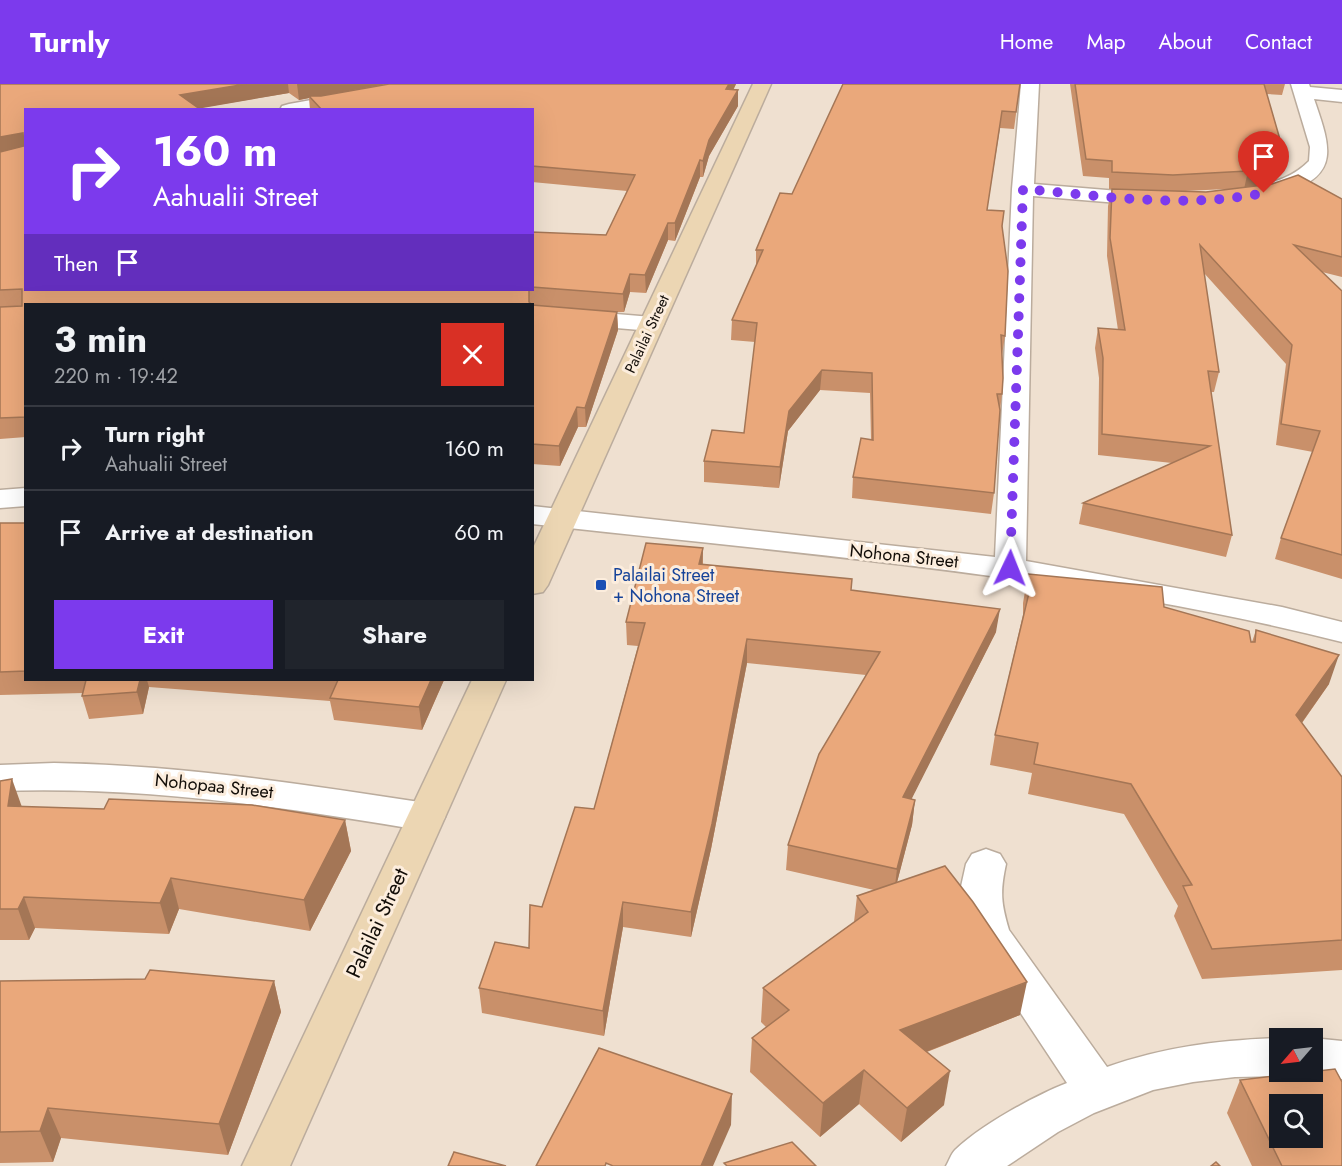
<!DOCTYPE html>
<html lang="en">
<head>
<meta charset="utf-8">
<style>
	body { margin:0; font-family:Jost,sans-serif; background:#20242c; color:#f1f3f6; height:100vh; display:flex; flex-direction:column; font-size:22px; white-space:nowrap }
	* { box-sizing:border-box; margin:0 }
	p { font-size:20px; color:#9ea1a6 }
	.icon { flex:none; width:33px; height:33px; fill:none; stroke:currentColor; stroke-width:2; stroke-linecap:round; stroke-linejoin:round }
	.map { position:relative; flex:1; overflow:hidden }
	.drawer { position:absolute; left:24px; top:219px; width:510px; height:378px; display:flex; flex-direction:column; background:#171b24; border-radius:0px; box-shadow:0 6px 24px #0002 }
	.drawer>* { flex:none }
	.hud { position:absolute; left:24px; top:24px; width:510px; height:183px; border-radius:0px; box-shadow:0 6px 24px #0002; background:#7c3aed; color:#fff; overflow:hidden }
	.needle { width:39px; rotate:242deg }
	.fabs { position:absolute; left:1269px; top:944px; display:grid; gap:12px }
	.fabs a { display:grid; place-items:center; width:54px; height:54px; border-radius:0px; background:#171b24; box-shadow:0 6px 24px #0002; font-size:30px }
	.pin { position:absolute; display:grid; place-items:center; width:51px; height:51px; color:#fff; margin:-62px -26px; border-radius:50% 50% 50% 0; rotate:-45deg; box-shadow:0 0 6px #0007 }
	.pin .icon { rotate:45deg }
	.me { position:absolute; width:66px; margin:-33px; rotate:2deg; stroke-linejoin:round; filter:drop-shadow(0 0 4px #0008) }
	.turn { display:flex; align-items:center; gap:21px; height:126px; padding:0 30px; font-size:27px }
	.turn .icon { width:78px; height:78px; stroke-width:2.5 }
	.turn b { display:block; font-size:42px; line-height:51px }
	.then { display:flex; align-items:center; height:57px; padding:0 30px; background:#0003; gap:12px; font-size:22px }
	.round { display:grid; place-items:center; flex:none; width:63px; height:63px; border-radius:0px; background:#20242c }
	.headline { display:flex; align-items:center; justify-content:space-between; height:102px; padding:0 30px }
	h1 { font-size:36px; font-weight:700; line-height:45px }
	.button { display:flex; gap:12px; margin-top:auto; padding:12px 30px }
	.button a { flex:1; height:69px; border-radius:0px; background:#7c3aed; color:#fff; font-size:24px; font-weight:700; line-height:69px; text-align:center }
	.button a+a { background:#20242c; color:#f1f3f6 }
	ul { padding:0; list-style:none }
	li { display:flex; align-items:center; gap:18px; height:84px; padding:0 30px; border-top:2px solid #363941 }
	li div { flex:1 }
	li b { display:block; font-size:22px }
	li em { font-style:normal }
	header { display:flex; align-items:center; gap:36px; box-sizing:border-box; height:84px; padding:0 30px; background:#7c3aed; color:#fff }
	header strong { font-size:28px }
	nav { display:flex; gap:33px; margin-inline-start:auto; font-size:21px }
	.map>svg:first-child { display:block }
</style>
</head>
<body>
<header>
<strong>Turnly</strong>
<nav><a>Home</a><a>Map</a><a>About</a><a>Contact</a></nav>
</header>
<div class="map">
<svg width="1342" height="1082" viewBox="0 0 1342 1082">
	<rect width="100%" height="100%" fill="#efe0d0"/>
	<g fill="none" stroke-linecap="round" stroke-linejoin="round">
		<defs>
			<g id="street">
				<polygon points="400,0 439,0 437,4 430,6 323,26 280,26 282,22 289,20"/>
				<path d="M1021,0H1039L1034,100L1155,110L1163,111L1166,116L1163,121L1155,122L1033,112L1026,477L1282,523L1342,538V558C1078,491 802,470 532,440V422L995,473L1012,105Z"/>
				<path d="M1291,0H1309L1310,3L1342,6V18L1314,15C1329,59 1342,90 1289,107C1277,111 1265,117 1252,114L1249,109L1252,104C1274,98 1292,94 1309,77L1310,63Z"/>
				<polygon points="532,223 652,233 661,235 664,240 661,245 652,247 532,237"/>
				<polygon points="26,404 26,422 0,424 0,406"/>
				<path d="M54,679C180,681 302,700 426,719L439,723L445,733L439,743L426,747C283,723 145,702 0,707V681Z"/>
				<path d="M986,765L1000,770L1006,780C1000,808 1001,819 1009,846L1107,983C1164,963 1220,956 1280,954V987H1293L1280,992L1235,993L1193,998L1153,1006L1094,1029L1058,1048L1007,1082H946C949,1077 951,1070 955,1066C981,1041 1034,1012 1067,999L969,851L961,821L960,807L966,780L972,770Z"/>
				<polygon points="1312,954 1342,957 1342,995 1312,992 1299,987 1312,987"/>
			</g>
			<g id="secondary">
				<polygon points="753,0 771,0 548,501 543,508 532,510 532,466"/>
				<polygon points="472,596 506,596 290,1082 242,1082"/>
			</g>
		</defs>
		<use href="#street" stroke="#bbac9d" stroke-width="3"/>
		<use href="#secondary" stroke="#bbac9d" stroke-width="3"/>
		<use href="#street" fill="#fff" fill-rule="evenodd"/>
		<use href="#secondary" fill="#ecd6b3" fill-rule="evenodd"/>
	</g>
	<g fill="#c9906a" fill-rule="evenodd">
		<path d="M0,0H387L318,12L389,0H736L733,6L738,22L709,72L703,93H700L675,157L668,156L646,209L630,208L624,228H617L618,246L586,343H578L560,382L532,380V220H26V353L0,355ZM289,9L299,16L309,14L310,26H532V98L627,107L606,151L532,148V206H26L199,24Z"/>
		<polygon points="1020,0 1014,45 1000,44 987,126 1004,127 1002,145 1005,252 1002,271 1002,310 1000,326 994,409 991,430 852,414 853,393 871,355 870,309 820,306 788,347 779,404 704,398 704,377 744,349 755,258 731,256 732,236 756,183 756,166 792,110"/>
		<path d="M1070,0H1285L1282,11L1267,10L1281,59L1277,75L1271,77L1274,98L1257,101L1342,115V193L1322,188L1342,207V495L1275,475L1281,454L1313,368L1276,361L1286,280L1204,189L1219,288L1214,308H1211L1232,451L1226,473L1079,440L1083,419L1172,379L1098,371L1099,294L1095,264L1098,244L1118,246L1107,172L1108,122L1112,105H1109V94L1083,92ZM1227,105L1206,108L1185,107Z"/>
		<polygon points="0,439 26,439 26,596 444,596 422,646 334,636 330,617 149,603 143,630 89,635 82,612 83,609 0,611"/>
		<polygon points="703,464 703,481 851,506 996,548 911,715 915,716 912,741 897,798 1020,931 927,968 944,1021 901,1058 859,1020 820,1053 750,988 752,954 766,943 761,938 763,904 854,838 857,812 874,806 786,786 788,761 866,591 747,579 711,765 691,853 623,843 604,952 482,929 479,904 529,864 542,823 594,725 638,562 627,561 626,538"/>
		<polygon points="1028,490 1164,523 1251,558 1252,558 1256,546 1329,600 1302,639 1342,693 1342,886 1202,895 1174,832 1178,822 1124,730 1028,710 1032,689 990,681 995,651 1023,531 1023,519"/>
		<polygon points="0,697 22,723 345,736 351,767 310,847 179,825 169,850 35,844 29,856 0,856"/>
		<polygon points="0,897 274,897 281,928 228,1071 61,1054 53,1078 0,1079"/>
		<polygon points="1240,996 1342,1082 1252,1082 1227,1029"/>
	</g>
	<g fill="#a47656">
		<polygon points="246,0 288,0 289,9 191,26 180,11"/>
		<polygon points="297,0 387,0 310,14 309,12 309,14 299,16"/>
		<polygon points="729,0 736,0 726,21 726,5"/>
		<polygon points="738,6 738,22 709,72 703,93 703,77 709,56"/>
		<polygon points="23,49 26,66 0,70 0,53"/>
		<polygon points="1281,59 1277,75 1246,83 1250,66"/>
		<polygon points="700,76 700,93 675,157 675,139"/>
		<polygon points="1278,81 1274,98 1244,105 1248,87"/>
		<polygon points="668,139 668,156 646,209 645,191"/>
		<polygon points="630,190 630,208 624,228 623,210"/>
		<polygon points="617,228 618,246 586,343 585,324"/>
		<polygon points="822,286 820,306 788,347 779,404 780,383 789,327"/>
		<polygon points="577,323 578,343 560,382 559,362"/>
		<polygon points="703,464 702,488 699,480"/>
		<polygon points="1000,525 996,548 900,738 903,713"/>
		<polygon points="747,555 747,579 711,765 691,853 691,828"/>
		<polygon points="1339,571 1329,600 1286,661 1296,631"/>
		<polygon points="140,596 147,596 149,603 143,630 137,608"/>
		<polygon points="431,596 444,596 422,646 419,623"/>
		<polygon points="12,695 23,726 8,722"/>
		<polygon points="915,716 912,741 894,810 897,785"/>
		<polygon points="345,736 351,767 310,847 304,816"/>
		<polygon points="171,794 179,825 169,850 160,819"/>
		<polygon points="24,813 35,844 29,856 18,825"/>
		<polygon points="623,818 623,843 604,952 603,927"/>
		<polygon points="274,897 281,928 228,1071 219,1040"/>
		<polygon points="1027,898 1020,931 895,980 900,946"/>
		<polygon points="864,986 859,1020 820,1053 823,1019"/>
		<polygon points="950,987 944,1021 901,1058 907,1024"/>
		<polygon points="732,1010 731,1041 713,1082 701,1082"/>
		<polygon points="48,1024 61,1054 53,1078 40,1047"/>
	</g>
	<g fill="#eaa87b" stroke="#a47656" stroke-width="1.5" fill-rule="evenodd">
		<polygon points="0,0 246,0 180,11 201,26 26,26 26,206 529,206 529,218 531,220 26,220 26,333 0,334 0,223 22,222 22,205 0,206 0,68 24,62 23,49 0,53"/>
		<polygon points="389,0 729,0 726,5 738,6 709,56 703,77 700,76 675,139 668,139 645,191 630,190 623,210 532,203 532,148 606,151 635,91 532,82 532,26 322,26 309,12 321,12"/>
		<polygon points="843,0 1020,0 1016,28 1002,27 987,126 1004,127 1002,142 1008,187 1005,252 1001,251 1003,294 1002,310 997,310 1000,326 994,409 853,393 861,354 873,356 872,289 822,286 789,327 780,383 704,377 712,346 744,349 757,239 732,236 763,166 756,166 780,109 792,110"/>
		<polygon points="1075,0 1264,0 1281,59 1250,66 1278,81 1248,87 1173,91 1112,88 1112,77 1086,75"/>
		<polygon points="1298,91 1342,115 1342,173 1294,161 1342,207 1342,471 1281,454 1320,347 1281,340 1292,261 1200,161 1219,288 1208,287 1232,451 1083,419 1210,362 1102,350 1103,274 1098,244 1125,246 1110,154 1112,105 1206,108 1272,100"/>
		<polygon points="532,221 617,228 585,324 577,323 559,362 532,360"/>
		<polygon points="0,439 26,439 26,587 0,588"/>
		<polygon points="646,459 703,464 699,480 852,495 851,506 1000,525 903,713 915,716 897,785 788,761 819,670 880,568 747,555 712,740 691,828 623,818 603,927 479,904 495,858 529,864 530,821 542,823 575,723 594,725 645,539 626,538"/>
		<polygon points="1028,490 1162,503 1164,523 1249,547 1251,558 1255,558 1256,546 1339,571 1296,631 1342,693 1342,856 1212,865 1183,802 1192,801 1131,700 1034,680 1038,659 995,651 1029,509"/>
		<polygon points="86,596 140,596 137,608 82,612"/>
		<polygon points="338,596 431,596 419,623 330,614"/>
		<polygon points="12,695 8,722 104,725 109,715 252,721 345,736 304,816 171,794 160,819 24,813 18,825 0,825 0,697"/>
		<polygon points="945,782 973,818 1027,898 900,946 950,987 907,1024 864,986 823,1019 752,954 789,926 763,904 868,828 857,812"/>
		<polygon points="150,886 274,897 219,1040 48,1024 40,1047 0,1048 0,897 145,895"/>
		<polygon points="599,964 732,1010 701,1082 613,1082 606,1079 605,1082 536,1082"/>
		<path d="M1335,985L1342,998V1082H1282L1240,996ZM1280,1020H1312V1053H1280Z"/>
		<polygon points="792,1058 816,1082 727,1082 724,1079"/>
		<polygon points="454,1068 506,1082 448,1082"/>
		<polygon points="1216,1078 1220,1082 1211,1082"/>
	</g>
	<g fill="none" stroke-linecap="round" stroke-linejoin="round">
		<path stroke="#7c3aed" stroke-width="10" stroke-dasharray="0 18" d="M1010,484L1023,105C1103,112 1184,125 1264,109"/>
	</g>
	<rect fill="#1a4fb4" stroke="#fceddd" stroke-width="2" x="595" y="495" width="12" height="12" rx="3"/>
	<g text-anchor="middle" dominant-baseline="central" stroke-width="6" stroke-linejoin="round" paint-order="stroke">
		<g font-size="15" fill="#120d08" stroke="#fceddd">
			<text transform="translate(647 250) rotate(-65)">Palailai Street</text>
		</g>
		<g font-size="18" fill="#120d08" stroke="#fceddd">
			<text transform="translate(904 472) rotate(6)">Nohona Street</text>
			<text transform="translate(214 702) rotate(6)">Nohopaa Street</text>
		</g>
		<g font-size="18" fill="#164399" stroke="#fceddd" text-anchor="start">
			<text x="613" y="491">Palailai Street<tspan x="613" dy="21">+ Nohona Street</tspan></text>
		</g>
		<g font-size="21" fill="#120d08" stroke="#fceddd">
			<text transform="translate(377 839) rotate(-65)">Palailai Street</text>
		</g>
	</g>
</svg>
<div class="fabs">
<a><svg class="needle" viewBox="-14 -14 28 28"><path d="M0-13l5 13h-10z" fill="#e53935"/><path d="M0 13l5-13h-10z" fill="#9ea1a6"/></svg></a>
<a><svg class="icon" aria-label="search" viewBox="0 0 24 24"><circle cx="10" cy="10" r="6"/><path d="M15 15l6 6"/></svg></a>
</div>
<div class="pin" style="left:1264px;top:109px;background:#d93025"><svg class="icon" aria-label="arrive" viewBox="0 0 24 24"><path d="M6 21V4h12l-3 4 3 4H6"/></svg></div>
<svg class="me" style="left:1010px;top:484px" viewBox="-20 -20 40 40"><path d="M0-17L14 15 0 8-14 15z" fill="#7c3aed" stroke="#fff" stroke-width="4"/></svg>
<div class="hud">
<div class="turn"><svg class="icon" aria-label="right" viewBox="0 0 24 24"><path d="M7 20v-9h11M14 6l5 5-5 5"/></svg><div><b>160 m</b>Aahualii Street</div></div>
<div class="then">Then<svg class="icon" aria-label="arrive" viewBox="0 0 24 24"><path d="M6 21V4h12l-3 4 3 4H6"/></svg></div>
</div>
<section class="drawer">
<div class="headline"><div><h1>3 min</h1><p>220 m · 19:42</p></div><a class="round" style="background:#d93025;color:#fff"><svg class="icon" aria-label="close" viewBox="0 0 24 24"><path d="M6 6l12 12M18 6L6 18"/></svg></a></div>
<ul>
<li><svg class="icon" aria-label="right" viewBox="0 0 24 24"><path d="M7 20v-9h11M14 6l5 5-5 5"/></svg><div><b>Turn right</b><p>Aahualii Street</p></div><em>160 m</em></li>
<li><svg class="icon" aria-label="arrive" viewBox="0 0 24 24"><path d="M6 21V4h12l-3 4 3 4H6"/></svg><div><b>Arrive at destination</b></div><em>60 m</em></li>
</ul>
<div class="button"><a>Exit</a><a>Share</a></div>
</section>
</div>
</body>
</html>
